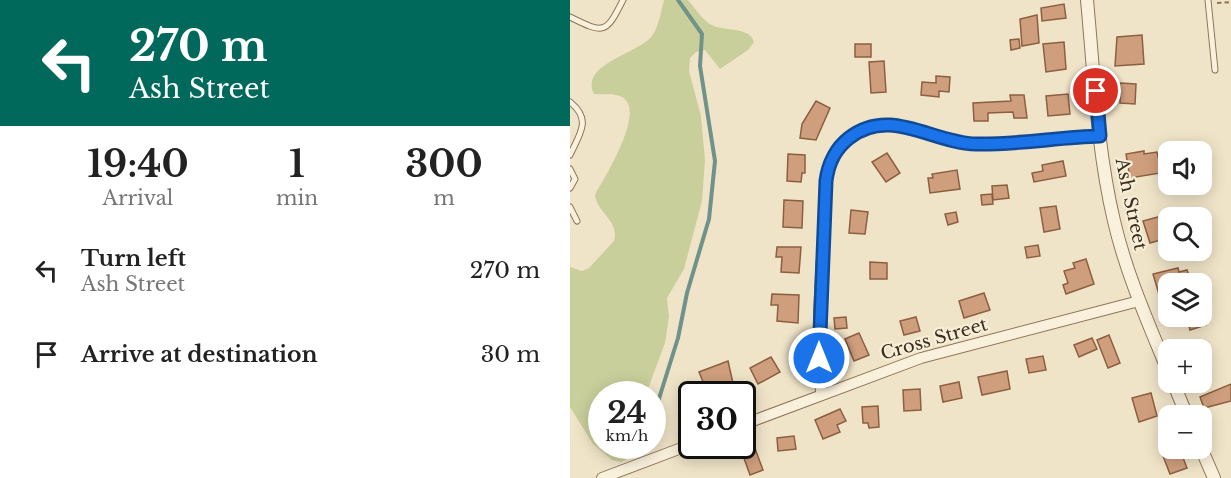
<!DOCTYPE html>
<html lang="en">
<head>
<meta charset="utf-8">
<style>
	body { margin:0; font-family:"Libre Baskerville",serif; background:#f6f6f6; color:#222; height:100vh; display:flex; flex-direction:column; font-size:22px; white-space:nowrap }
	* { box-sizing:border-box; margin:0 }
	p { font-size:20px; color:#767676 }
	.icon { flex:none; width:33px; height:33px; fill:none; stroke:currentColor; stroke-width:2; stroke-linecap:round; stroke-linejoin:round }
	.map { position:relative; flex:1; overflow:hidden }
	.panel { display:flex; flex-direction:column; background:#fff; width:570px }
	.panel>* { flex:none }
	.guide { background:#00695c; color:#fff; overflow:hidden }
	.tools { position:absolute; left:588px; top:141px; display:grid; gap:12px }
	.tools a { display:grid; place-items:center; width:54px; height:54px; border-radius:12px; background:#fff; box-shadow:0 3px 15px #0003; font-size:30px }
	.speed { position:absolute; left:18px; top:381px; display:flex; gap:12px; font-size:30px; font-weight:700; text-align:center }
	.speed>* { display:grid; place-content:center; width:78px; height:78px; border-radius:50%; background:#fff; box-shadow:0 3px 15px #0003; line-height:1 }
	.speed small { font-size:15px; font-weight:400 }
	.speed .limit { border:3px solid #111; border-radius:9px; background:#fff; color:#111 }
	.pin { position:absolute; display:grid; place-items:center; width:51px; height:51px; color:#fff; margin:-26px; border:3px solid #fff; border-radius:50%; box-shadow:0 2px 6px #0007 }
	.me { position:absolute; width:66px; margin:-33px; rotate:0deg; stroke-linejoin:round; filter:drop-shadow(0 0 4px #0008) }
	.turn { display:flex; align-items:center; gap:21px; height:126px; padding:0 30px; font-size:27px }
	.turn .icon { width:78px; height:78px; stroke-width:2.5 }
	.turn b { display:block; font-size:42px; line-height:51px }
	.eta { display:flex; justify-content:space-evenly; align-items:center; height:102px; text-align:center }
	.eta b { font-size:36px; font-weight:700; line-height:42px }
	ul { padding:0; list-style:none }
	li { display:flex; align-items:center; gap:18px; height:84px; padding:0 30px }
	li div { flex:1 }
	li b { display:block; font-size:22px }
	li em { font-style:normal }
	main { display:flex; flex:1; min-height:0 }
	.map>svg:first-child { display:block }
</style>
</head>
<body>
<main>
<section class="panel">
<div class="guide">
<div class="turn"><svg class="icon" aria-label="left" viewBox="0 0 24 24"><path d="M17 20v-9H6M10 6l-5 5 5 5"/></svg><div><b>270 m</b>Ash Street</div></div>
</div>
<div class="eta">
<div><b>19:40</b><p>Arrival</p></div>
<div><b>1</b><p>min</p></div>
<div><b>300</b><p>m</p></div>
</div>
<ul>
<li><svg class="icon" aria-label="left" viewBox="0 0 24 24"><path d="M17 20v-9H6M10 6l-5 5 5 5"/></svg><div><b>Turn left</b><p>Ash Street</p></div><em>270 m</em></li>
<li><svg class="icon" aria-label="arrive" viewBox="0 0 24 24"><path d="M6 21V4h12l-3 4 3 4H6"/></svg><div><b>Arrive at destination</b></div><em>30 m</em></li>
</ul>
</section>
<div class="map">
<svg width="661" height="478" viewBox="0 0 661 478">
	<rect width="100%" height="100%" fill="#f0e4c8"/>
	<path fill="#c9cf9b" d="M94,0H118C124,7 130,16 137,22C149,33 180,25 184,42L178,50L150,69L135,50L126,52L120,58L119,71L131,116L135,160L132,201L114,269L97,298L99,317L95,343L76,394H32V446H64L59,458L51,462L42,460L23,444L0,407V267L12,271L19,268L44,241C50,221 27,213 25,195C34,178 77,111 52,97C45,93 32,95 24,94C9,64 68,54 82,36C89,26 91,11 94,0Z"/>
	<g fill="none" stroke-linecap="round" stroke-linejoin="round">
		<polyline stroke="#6f938a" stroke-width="4" points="87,405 108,338 117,293 139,219 145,161 130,66 132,34 108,0"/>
	</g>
	<g fill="#cf9f7d" stroke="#8d5f41" stroke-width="1.5">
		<polygon points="494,4 496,18 472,21 471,8"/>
		<polygon points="467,15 469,43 452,46 450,19"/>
		<polygon points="572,35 574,64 545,66 547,37"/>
		<polygon points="449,39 450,48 441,50 440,40"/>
		<polygon points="494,42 496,69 476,72 473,44"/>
		<rect x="285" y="44" width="16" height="13"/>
		<polygon points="314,61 316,92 301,93 299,62"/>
		<polygon points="366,76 380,77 379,92 369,91 369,97 351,95 352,82 366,83"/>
		<polygon points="550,83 566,84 565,104 550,103"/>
		<polygon points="498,94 500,114 478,116 476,96"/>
		<polygon points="440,95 454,95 457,118 444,118 443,112 418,113 418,121 404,121 403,103 441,101"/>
		<polygon points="246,101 260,108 246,140 230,138 232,124"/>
		<polygon points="574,151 574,154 587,152 589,161 598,159 598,180 590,173 560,178 556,154"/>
		<polygon points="317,153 330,173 316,182 302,162"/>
		<polygon points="218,154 235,155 235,173 232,173 231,182 217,181"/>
		<polygon points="493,161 496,176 464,182 462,173 473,171 472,165"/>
		<polygon points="387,170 390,189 360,193 358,178 363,178 362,174"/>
		<polygon points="437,185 439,198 423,200 422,186"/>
		<polygon points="422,194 423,204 412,205 411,195"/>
		<polygon points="214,200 233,201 232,228 213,227"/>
		<polygon points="486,206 490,229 474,232 470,208"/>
		<polygon points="281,210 298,212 295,234 279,233"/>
		<polygon points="386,212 388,222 378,225 375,214"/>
		<polygon points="588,217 594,239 580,243 573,221"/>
		<polygon points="468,245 470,256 457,258 455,247"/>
		<polygon points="207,247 231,247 229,273 211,272 212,257 206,257"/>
		<polygon points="516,259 524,284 496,294 493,285 498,283 494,271 505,268 503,263"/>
		<polygon points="300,262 317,263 317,279 300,279"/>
		<polygon points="608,268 609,272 617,270 622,284 598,284 598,317 596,318 583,274"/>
		<polygon points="414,293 420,310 394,318 389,301"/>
		<polygon points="202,294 229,295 228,323 207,321 208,305 201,305"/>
		<polygon points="616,316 633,316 636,325 620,330"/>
		<polygon points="276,317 277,328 265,329 264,318"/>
		<polygon points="346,317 350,331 334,335 330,321"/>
		<polygon points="289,333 299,355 284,361 275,339"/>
		<polygon points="539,335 550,363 538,368 527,340"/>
		<polygon points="522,338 527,349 509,357 504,345"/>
		<polygon points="473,356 476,370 459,373 456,359"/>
		<polygon points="201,357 210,372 188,384 180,368"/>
		<polygon points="158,361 163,383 152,388 154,394 138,394 129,372"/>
		<polygon points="437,371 440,389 412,395 408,377"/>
		<polygon points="389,382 392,398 373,402 370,386"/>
		<polygon points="661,384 661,401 634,408 630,397"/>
		<polygon points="350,389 351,410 334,411 333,390"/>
		<polygon points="581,393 587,416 569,422 562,398"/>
		<polygon points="308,406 309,427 299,428 298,423 293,423 292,407"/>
		<polygon points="270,409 276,421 267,425 270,432 253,439 245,420"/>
		<polygon points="224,436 226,449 208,451 207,438"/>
		<polygon points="183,443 193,470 180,475 170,447"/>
		<polygon points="610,450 617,468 600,474 593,456"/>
	</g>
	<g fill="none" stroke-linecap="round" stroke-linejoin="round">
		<defs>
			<g id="service">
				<polyline points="638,0 645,70"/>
				<path d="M0,17C34,34 36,34 53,0"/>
				<path d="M0,102C22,120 10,133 0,155"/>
				<polyline points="0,169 5,179 0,188"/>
				<polyline points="0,207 7,221"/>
			</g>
			<g id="minor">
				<path d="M251,395L249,313L256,181C258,164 266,148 279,138C320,106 362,143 406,144C448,145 489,137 530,136"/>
				<polyline points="172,425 351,358 569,301"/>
				<polyline points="32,478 122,444"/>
			</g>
			<g id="tertiary">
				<path d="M517,0C524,74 527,149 544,221C556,273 578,322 598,371"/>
				<polyline points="603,382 617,416"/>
				<polyline points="631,448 644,478"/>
			</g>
		</defs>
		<use href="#service" stroke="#8d765c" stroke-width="7"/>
		<use href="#minor" stroke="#8d765c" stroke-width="12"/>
		<use href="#tertiary" stroke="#8d765c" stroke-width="14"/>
		<polyline stroke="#8d765c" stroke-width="2" stroke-dasharray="4.5 3" stroke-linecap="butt" points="647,3 661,2"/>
		<use href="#service" stroke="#faf1dc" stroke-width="5"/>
		<use href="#minor" stroke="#faf1dc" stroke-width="10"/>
		<use href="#tertiary" stroke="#faf1dc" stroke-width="12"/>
	</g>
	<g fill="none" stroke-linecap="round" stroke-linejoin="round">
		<defs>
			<path id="route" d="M249,358L256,181C258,164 266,148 279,138C320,106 362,143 406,144C448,145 489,137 530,136L526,91"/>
		</defs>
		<use href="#route" stroke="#114b97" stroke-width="15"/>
		<use href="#route" stroke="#1a73e8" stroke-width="10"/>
	</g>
	<g text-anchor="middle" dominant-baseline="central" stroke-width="4.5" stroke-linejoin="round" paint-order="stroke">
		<g font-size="18" fill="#3d2e20" stroke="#f7eed8">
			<text transform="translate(561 204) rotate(78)">Ash Street</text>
			<text transform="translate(364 339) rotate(-16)">Cross Street</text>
		</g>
	</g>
</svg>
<div class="tools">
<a><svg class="icon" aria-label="sound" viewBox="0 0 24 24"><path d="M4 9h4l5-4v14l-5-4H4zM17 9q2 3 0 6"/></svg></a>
<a><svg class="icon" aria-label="search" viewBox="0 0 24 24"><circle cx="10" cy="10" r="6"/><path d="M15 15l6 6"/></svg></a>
<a><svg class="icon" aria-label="layers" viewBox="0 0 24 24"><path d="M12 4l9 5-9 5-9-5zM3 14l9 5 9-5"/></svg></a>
<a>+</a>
<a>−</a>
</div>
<div class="speed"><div>24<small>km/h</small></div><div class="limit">30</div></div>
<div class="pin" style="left:526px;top:91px;background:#d93025"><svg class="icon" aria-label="arrive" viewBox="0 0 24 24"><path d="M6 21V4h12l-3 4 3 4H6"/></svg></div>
<svg class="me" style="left:249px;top:358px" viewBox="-20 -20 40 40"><circle r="17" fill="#1a73e8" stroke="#fff" stroke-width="3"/><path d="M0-11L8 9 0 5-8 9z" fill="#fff"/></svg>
</div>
</main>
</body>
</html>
